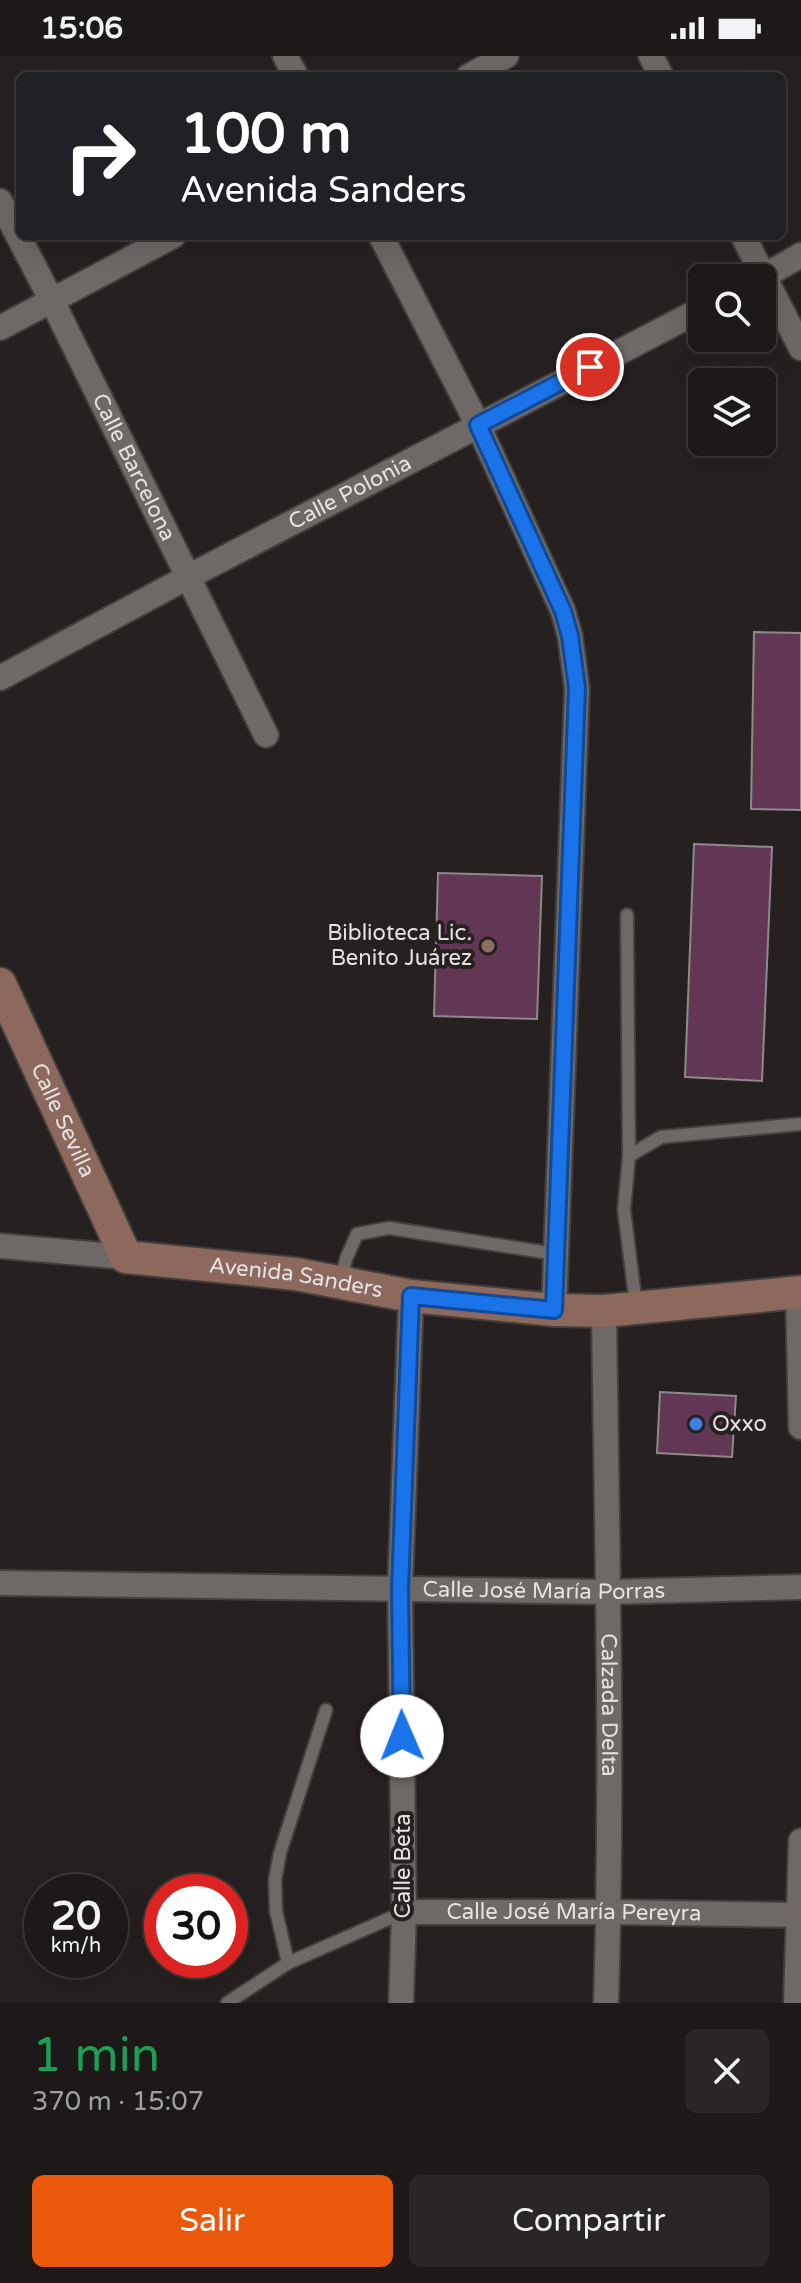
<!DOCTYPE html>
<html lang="es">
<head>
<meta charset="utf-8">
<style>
	body { margin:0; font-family:"Varela Round",sans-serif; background:#292625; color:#f1f3f6; height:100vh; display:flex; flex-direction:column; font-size:30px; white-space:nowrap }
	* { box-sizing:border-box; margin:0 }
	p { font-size:26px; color:#a0a0a2 }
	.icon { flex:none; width:44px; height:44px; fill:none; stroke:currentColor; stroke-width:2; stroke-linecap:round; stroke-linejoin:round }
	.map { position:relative; height:1947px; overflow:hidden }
	.sheet { display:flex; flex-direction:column; background:#1c1918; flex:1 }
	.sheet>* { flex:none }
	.guide { position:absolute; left:16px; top:16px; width:770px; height:168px; border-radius:12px; box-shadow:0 8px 32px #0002,0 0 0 2px #3a3837; background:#202124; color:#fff; overflow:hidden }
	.tools { position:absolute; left:688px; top:208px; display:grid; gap:16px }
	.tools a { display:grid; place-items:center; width:88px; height:88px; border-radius:12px; background:#1c1918; box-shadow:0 8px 32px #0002,0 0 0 2px #3a3837; font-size:40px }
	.speed { position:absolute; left:24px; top:1818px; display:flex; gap:16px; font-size:40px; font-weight:700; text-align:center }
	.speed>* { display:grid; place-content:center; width:104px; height:104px; border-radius:50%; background:#1c1918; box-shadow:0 8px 32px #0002,0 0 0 2px #3a3837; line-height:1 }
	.speed small { font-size:20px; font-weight:400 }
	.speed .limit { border:12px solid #d22; background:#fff; color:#111 }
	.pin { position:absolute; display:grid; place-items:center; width:68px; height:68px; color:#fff; margin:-34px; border:4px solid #fff; border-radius:50%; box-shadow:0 2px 8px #0007 }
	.me { position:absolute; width:88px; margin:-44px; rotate:359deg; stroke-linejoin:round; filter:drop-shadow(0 0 6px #0008) }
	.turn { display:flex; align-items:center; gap:28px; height:168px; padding:0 32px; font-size:36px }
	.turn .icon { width:104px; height:104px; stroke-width:2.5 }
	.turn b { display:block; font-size:56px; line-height:68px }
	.round { display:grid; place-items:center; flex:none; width:84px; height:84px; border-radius:12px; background:#292625 }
	.head { display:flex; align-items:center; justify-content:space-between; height:136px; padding:0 32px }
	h1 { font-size:48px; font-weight:600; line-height:60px; color:#1e9e55 }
	.button { display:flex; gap:16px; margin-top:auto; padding:16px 32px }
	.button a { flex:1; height:92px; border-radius:12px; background:#ea580c; color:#fff; font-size:32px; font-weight:600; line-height:92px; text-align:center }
	.button a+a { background:#292625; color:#f1f3f6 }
	.status { display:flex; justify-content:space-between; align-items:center; height:56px; padding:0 40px; background:#1c1918; direction:ltr }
	.status svg { height:22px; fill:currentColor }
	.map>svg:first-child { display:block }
</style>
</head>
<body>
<div class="status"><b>15:06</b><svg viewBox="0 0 49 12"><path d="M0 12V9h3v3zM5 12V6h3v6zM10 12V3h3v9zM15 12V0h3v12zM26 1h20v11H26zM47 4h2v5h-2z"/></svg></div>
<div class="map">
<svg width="801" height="1947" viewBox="0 0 801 1947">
	<rect width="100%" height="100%" fill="#262120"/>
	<g fill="#623754" stroke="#8e898c" stroke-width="2">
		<polygon points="754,576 801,577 801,754 751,753"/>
		<polygon points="694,788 772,791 762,1025 685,1021"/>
		<polygon points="438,817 542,820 537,963 434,960"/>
		<polygon points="660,1336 736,1340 732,1401 657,1397"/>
	</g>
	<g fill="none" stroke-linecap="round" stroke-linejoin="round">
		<defs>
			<g id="lane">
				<polyline points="627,859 629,1100"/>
				<polyline points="341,1226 346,1203 357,1178 389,1172 556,1198"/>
				<polyline points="636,1249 624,1154 629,1100 661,1081 801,1068"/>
				<polyline points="288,1907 276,1855 275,1824 280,1797 326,1654"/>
				<polyline points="227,1947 288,1907 404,1856"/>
			</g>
			<g id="street">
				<polyline points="285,0 296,20"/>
				<polyline points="651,0 661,20"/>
				<polyline points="469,20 506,0"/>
				<path id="s1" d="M0,145L52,245L266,679"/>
				<polyline points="381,180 478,369 563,555 570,580 577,632 554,1254"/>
				<polyline points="743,180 801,292"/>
				<polyline points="761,222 801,199"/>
				<polyline points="0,272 173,180"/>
				<path id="s2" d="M0,622L188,521L702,253"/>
				<polyline points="0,1190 126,1201"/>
				<polyline points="798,1237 801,1371"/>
				<path id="s3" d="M604,1255C607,1486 613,1717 606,1947"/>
				<path id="s4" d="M0,1527L608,1536L801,1531"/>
				<path id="s5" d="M404,1856H609L801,1859"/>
				<polyline points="401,1947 404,1856 400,1533 411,1240"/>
				<polyline points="796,1947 801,1785"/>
			</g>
			<g id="secondary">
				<path id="s6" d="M0,928L126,1201L296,1218L411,1240L554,1254L604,1255L801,1236"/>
			</g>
		</defs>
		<use href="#lane" stroke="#433f3d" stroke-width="16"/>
		<use href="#street" stroke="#433f3d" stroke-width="28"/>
		<use href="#secondary" stroke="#433f3d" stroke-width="36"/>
		<use href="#lane" stroke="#6e6866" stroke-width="12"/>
		<use href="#street" stroke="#6e6866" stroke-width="24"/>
		<use href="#secondary" stroke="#8c695c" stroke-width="32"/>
	</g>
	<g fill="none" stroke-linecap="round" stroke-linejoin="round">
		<defs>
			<polyline id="route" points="402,1680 400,1533 411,1240 554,1254 577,632 570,580 563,555 478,369 590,311"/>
		</defs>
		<use href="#route" stroke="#114b97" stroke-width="20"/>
		<use href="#route" stroke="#1a73e8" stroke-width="14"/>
	</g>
	<circle fill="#8d6e63" stroke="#262120" stroke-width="3" cx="488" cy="890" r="8"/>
	<circle fill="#3f7fe0" stroke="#262120" stroke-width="3" cx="696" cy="1368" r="8"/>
	<g text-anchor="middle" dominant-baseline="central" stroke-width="8" stroke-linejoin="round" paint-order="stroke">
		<g font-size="22" fill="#e6e2e1" stroke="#262120">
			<text stroke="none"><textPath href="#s1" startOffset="298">Calle Barcelona</textPath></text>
			<text stroke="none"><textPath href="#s2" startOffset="396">Calle Polonia</textPath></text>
			<text stroke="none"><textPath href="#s6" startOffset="150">Calle Sevilla</textPath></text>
			<text stroke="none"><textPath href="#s6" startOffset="472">Avenida Sanders</textPath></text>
			<text stroke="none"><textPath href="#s4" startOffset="544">Calle José María Porras</textPath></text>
			<text stroke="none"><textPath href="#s3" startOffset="394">Calzada Delta</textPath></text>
			<text transform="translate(403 1810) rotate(-90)">Calle Beta</text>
			<text stroke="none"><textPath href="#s5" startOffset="170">Calle José María Pereyra</textPath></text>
		</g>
		<g font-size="22" fill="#e6e2e1" stroke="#262120" text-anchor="end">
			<text x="472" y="877">Biblioteca Lic.<tspan x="472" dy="25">Benito Juárez</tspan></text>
			<text x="712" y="1368" text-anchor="start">Oxxo</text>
		</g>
	</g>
</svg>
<div class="tools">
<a><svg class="icon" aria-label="search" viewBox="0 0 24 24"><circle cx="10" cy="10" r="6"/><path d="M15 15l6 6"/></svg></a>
<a><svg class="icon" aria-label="layers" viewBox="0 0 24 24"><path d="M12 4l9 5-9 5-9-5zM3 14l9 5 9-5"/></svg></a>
</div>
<div class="speed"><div>20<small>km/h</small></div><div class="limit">30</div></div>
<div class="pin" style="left:590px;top:311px;background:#d93025"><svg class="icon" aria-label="arrive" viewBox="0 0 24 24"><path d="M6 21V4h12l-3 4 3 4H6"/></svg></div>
<svg class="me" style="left:402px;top:1680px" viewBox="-20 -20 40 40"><circle r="19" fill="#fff"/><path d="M0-13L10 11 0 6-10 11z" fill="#1a73e8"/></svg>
<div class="guide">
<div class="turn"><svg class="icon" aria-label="right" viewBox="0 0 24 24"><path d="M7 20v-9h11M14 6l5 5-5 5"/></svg><div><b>100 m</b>Avenida Sanders</div></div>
</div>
</div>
<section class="sheet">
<div class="head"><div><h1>1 min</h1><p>370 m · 15:07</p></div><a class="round"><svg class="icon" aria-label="close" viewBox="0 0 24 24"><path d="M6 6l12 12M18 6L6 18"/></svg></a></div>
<div class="button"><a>Salir</a><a>Compartir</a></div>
</section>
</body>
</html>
